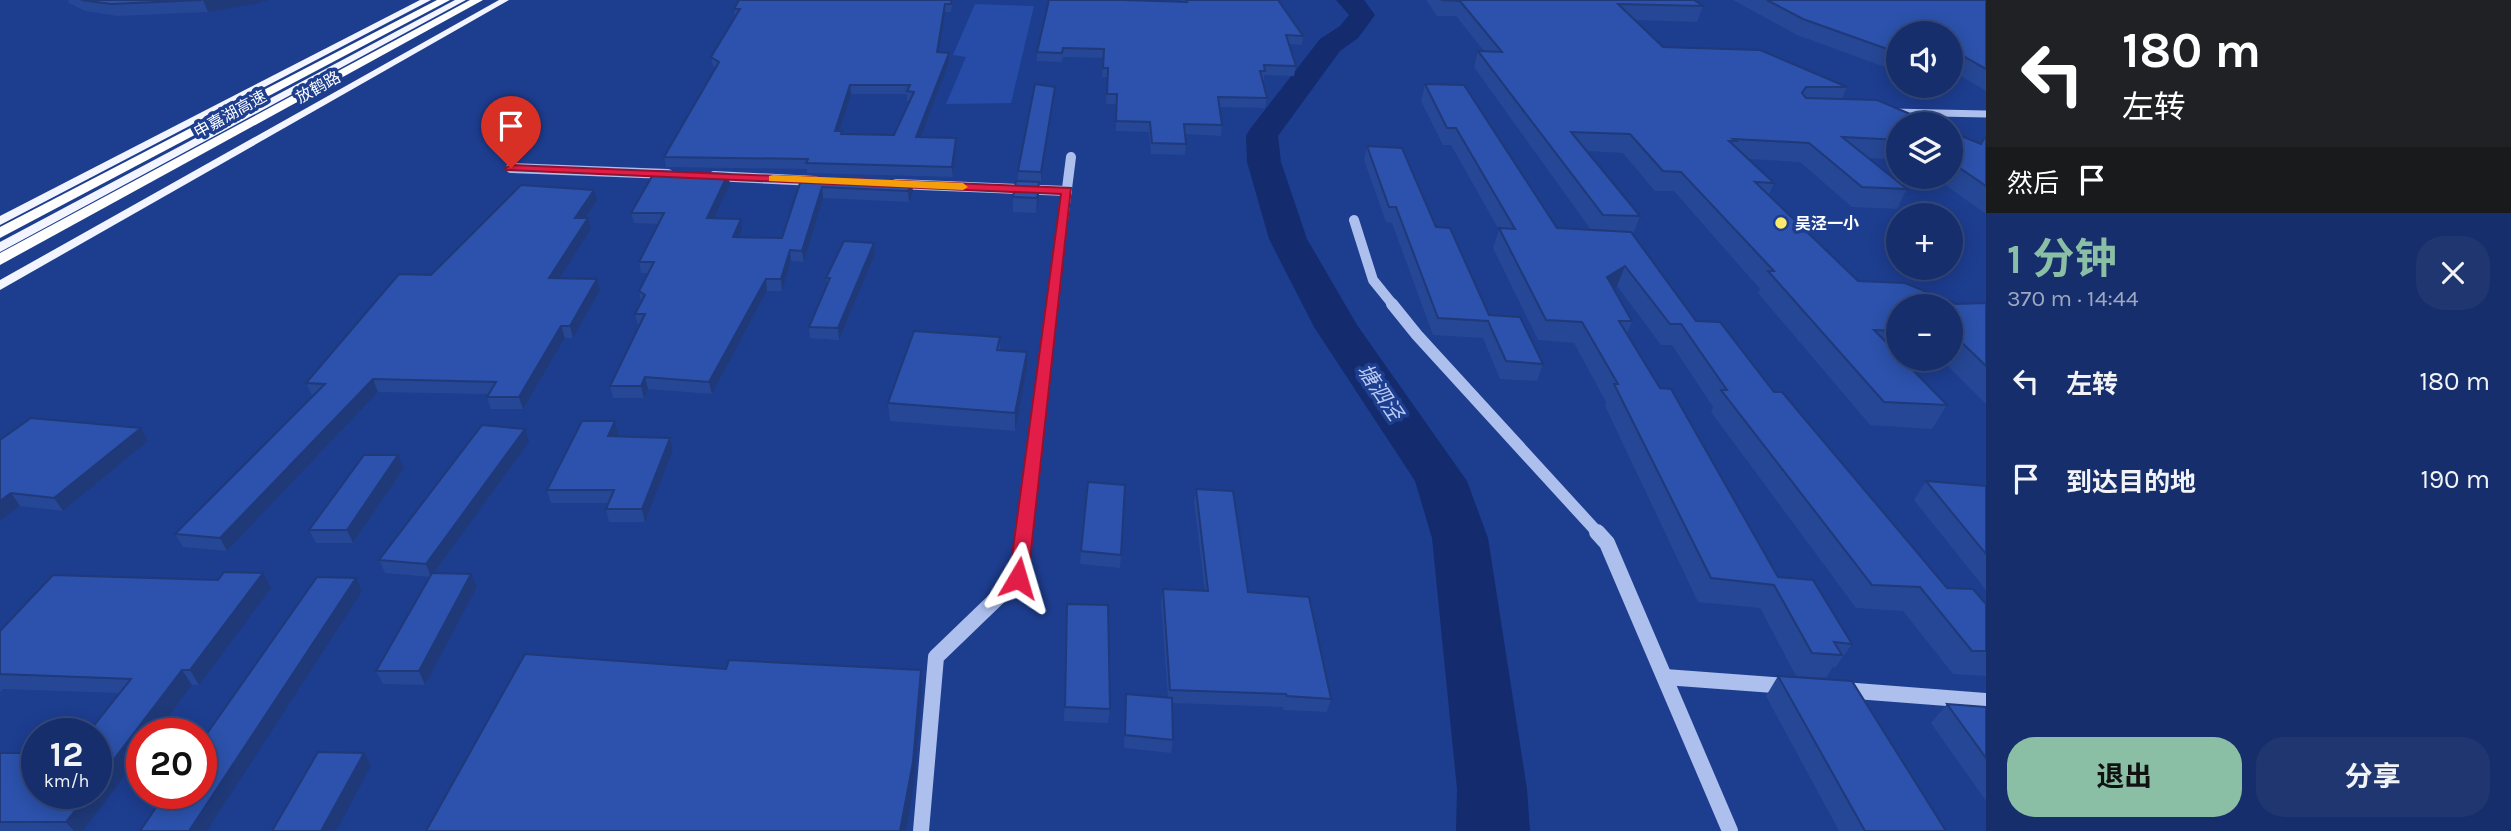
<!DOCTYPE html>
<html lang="zh">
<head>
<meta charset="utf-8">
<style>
	body { margin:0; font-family:Karla,"Noto Sans SC",sans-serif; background:#1f3671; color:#f1f3f6; height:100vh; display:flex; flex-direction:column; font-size:26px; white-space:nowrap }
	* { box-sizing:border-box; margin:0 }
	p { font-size:23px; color:#9ea8c1 }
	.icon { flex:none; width:38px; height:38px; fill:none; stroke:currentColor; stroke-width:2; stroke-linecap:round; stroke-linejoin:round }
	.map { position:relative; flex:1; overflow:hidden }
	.drawer { display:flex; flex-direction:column; background:#162e6b; width:525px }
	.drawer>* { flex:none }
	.top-card { background:#202124; color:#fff; overflow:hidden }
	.controls { position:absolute; left:1886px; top:21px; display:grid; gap:14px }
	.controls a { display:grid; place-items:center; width:77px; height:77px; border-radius:50%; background:#162e6b; box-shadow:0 4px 18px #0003,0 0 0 2px #354a7e; font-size:35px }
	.speed { position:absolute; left:21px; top:718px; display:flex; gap:14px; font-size:35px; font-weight:700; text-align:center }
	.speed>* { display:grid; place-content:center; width:91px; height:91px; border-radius:50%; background:#162e6b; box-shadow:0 4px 18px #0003,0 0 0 2px #354a7e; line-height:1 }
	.speed small { font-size:18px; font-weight:400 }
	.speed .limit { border:10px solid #d22; background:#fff; color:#111 }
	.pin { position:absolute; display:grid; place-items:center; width:60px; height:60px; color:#fff; margin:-72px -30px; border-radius:50% 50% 50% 0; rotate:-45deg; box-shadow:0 0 7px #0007 }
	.pin .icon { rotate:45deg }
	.me { position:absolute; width:77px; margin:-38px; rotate:7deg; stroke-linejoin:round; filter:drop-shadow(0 0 5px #0008) }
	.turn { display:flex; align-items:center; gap:24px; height:147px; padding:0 21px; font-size:32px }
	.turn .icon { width:91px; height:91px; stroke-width:2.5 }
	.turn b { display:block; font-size:49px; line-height:60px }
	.then { display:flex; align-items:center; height:66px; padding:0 21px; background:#0003; gap:14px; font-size:26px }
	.round { display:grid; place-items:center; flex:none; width:74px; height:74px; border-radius:28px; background:#1f3671 }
	.summary { display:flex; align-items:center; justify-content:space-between; height:119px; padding:0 21px }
	h1 { font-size:42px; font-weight:700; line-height:52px; color:#8abfa5 }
	.primary-button { display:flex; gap:14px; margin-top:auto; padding:14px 21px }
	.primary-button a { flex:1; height:80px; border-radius:28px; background:#8abfa5; color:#111; font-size:28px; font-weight:700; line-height:80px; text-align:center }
	.primary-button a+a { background:#1f3671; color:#f1f3f6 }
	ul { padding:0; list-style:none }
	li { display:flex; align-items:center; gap:21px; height:98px; padding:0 21px }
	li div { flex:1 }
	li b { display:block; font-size:26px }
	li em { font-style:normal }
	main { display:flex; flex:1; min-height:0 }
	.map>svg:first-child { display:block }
</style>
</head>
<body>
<main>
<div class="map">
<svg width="1986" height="831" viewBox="0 0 1986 831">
	<rect width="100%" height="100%" fill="#1d3d8f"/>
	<polygon fill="#264ca8" points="975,4 1034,6 1011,103 946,104 966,57 953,55"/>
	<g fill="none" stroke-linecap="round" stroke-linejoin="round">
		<polygon fill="#142c6e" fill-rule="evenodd" points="1336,0 1364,0 1375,15 1358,38 1340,51 1278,136 1281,162 1307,239 1357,325 1467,481 1488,538 1527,789 1530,831 1456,831 1457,789 1432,538 1415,481 1314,327 1269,239 1247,162 1246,136 1250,129 1320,39 1340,26 1349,15"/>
		<polyline stroke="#acbfed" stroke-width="7" points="1891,112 1986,114"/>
		<g stroke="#acbfed" stroke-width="10">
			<polyline points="511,168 668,174"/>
			<polyline points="714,176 815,181"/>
			<polyline points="896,184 1067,191"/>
			<polyline points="1354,220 1373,280 1394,306"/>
			<polyline points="1052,306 1071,157"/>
		</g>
		<g stroke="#acbfed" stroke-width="12">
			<polyline points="1392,304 1417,335 1598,533"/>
			<polyline points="1024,533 1052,304"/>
		</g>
		<g stroke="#acbfed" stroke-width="16">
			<polyline points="1597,532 1607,543 1730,831"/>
			<polyline points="1665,677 1787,686"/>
			<polyline points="1843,690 1986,701"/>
			<polyline points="921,831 936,657 1018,578 1024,532"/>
		</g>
		<g fill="#f2f5ff" fill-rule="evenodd">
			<polygon points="420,0 431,0 0,225 0,216"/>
			<polygon points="455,0 466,0 0,252 0,242"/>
			<polygon points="499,0 509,0 0,290 0,280"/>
		</g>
		<g fill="#fff" fill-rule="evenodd">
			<polygon points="437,0 450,0 0,238 0,227"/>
			<polygon points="470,0 483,0 0,265 0,253"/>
		</g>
	</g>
	<g fill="#264795" fill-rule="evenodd">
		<polygon points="68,0 269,0 255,4 208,12 117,16 85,11 69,3"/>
		<path d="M953,0L951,12H945L939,53L949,62L920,137L956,147L953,177L807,173V169L666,167L664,157L715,67L713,66L711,57L735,17L734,9ZM851,94H907V101H910L894,135L842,134V131H839Z"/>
		<polygon points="1181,0 1278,0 1303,36 1302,45 1289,44 1296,66 1294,76 1264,75 1264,80 1262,80 1267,98 1265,108 1219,107 1222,125 1221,136 1185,134 1186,144 1185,155 1151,154 1149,132 1116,131 1116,104 1106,104 1107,77 1102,77 1104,58 1063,57 1062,62 1037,61 1037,52 1182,2"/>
		<polygon points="1426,0 1694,0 1703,6 1697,22 1635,20 1663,47 1847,87 1842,99 1899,124 1899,160 1868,158 1907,189 1897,209 1852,207 1800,162 1748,159 1774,183 1769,195 1858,281 1956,304 1986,303 1986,404 1941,359 1951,359 1951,306 1899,306 1899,354 1898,354 1947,405 1932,429 1870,425 1758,293 1760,289 1674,191 1655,191 1623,153 1587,151 1640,216 1633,234 1696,321 1774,392 1947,588 1986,604 1986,676 1953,674 1903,611 1856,608 1711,412 1713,407 1672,345 1661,345 1617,286 1613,288 1632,321 1627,334 1778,577 1852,644 1835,668 1833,667 1826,678 1796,676 1760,608 1698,602 1605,406 1606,402 1574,343 1538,340 1493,248 1499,230 1451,145 1443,145 1421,101 1425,84 1557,228 1591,230 1474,67 1478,51 1484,51 1456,16 1437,16"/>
		<polygon points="1733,0 1986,0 1986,91 1951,70 1951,33 1899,33 1899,66 1882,66 1797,35"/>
		<polygon points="1055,87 1054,96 1041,182 1039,182 1039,197 1036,213 1013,212 1013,197 1018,181 1018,171"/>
		<polygon points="1951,132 1980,144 1986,132 1986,214 1934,177 1951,177"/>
		<polygon points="1367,146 1436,227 1489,315 1543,364 1537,381 1500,379 1483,338 1433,335 1392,223 1386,222 1364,160"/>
		<polygon points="802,177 913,192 909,202 823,198 804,262 791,261 782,291 767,291 712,394 648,389 644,398 613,398 610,386 639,325 638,325 635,314 641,302 639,291 648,273 641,273 639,262 659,224 634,223 631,213 730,184 714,218 742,229 739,237 782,238"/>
		<polygon points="597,200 585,218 588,218 591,229 559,279 600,290 573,338 565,338 523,409 491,409 487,397 489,394 378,392 227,551 183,547 175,534 313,395 312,395 306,383 431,275"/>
		<polygon points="874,243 875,254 839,340 810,338 809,327 827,286 826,278"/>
		<polygon points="1000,337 1000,350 1027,352 1027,369 1015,431 890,421 888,403"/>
		<polygon points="615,421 618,434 617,437 670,438 673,450 645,522 609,522 606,509 609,503 551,503 547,490"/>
		<polygon points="141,428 148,441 63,511 20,506 0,521 0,440"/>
		<polygon points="529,442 434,573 477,587 425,685 383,684 376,671 430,577 385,573 379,560"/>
		<polygon points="404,468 353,543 316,543 309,530"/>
		<polygon points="1926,481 1986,486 1986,590 1914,500"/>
		<polygon points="1196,489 1248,592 1331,699 1327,712 1283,710 1283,707 1172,703 1173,740 1171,753 1124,748 1126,694 1168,698 1161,602 1163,589 1205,591 1194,502"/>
		<polygon points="1081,551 1121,555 1120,568 1080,564"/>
		<polygon points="271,588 199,685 192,685 156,733 142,733 142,753 83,831 0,831 0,753 96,793 120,693 3,689 0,692 0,631"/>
		<polygon points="1067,604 1110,709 1108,723 1064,721"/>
		<polygon points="1778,676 1946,831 1839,831 1766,696"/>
		<polygon points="1947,704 1986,707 1986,801 1931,723"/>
	</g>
	<g fill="#1f3979">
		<polygon points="203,0 269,0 255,4 208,12"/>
		<polygon points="945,4 945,12 938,61 937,52"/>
		<polygon points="949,53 949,62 917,147 916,137"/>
		<polygon points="850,85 851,94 836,141 835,131"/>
		<polygon points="1055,87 1054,96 1041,182 1041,172"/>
		<polygon points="956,138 956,147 953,177 952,167"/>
		<polygon points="728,174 730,184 709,229 707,218"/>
		<polygon points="912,182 913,192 909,202 908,191"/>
		<polygon points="1039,182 1039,197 1036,213 1037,198"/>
		<polygon points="822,187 823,198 804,262 802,251"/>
		<polygon points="594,190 597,200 578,229 575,218"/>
		<polygon points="588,218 591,229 552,290 549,278"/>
		<polygon points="741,219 742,229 735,248 733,237"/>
		<polygon points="874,243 875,254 839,340 838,328"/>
		<polygon points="790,250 791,261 782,291 781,279"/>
		<polygon points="1625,266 1617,286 1599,297 1607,277"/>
		<polygon points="597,279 600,290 573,338 570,326"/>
		<polygon points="766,279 767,291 712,394 709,382"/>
		<polygon points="561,326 565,338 523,409 519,397"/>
		<polygon points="1027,352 1027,369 1015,431 1015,413"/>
		<polygon points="645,377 648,389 644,398 641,386"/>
		<polygon points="373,379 378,392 227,551 220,538"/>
		<polygon points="615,421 618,434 611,449 608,436"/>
		<polygon points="141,428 148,441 63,511 54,498"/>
		<polygon points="525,429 529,442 431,577 426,564"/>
		<polygon points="670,438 673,450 645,522 642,509"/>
		<polygon points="398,455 404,468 353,543 347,530"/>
		<polygon points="11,493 20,506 0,521 0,501"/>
		<polygon points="263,573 271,588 199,685 190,670"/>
		<polygon points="471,574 477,587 425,685 419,671"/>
		<polygon points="356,578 362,591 207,831 189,831"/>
		<polygon points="182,670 192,685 156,733 142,733 142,753 83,831 74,831 66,822 89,793 96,793 96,783"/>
		<polygon points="921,670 922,693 914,784 906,831 900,831"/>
		<polygon points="364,753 371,766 336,831 321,831"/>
	</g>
	<g fill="#2c52ad" stroke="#1f3979" stroke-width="2" fill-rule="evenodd">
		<polygon points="81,0 202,0 111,4"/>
		<path d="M739,0H952L951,4H945L937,52L949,53L916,137L956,138L952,167L806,163L808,159L664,157L719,62L711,57L740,9H734ZM850,85H910L907,91L914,92L894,135L841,134L842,131H835Z"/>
		<polygon points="1049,0 1122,0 1187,2 1186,0 1278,0 1303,36 1286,35 1296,66 1264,65 1265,71 1260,71 1267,98 1218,97 1222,125 1184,124 1186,144 1152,143 1150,122 1116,121 1117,94 1107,94 1108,68 1103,68 1104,49 1063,48 1062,53 1037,52"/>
		<polygon points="1441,0 1694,0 1703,6 1618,4 1663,47 1760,50 1847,87 1806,87 1802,93 1806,98 1877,100 1934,124 1899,124 1899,140 1842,137 1907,189 1862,187 1809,143 1733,139 1736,141 1729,141 1774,183 1755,182 1858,281 1905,283 1956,304 1986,303 1986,366 1953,334 1951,334 1951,306 1899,306 1899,331 1874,330 1899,355 1899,359 1902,359 1947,405 1884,402 1768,271 1774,271 1681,172 1663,171 1630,134 1571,132 1640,216 1603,215 1478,51 1502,52 1460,1"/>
		<polygon points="1767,0 1986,0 1986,69 1951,49 1951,33 1899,33 1899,50 1890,50 1803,19"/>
		<polygon points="1035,84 1055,87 1041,172 1018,171"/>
		<polygon points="1425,84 1464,85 1557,228 1631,232 1696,321 1720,322 1774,392 1782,392 1947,588 1973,589 1986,604 1986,651 1972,651 1920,587 1872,585 1721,390 1727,390 1681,324 1670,324 1625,266 1607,277 1632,321 1619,321 1660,388 1671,389 1778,577 1813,580 1852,644 1834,642 1842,655 1812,653 1774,585 1711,578 1614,384 1618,384 1582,322 1546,320 1499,228 1515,229 1456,128 1447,128"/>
		<polygon points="1951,132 1981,144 1986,135 1986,186 1951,162"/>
		<polygon points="1367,146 1402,148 1436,227 1450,228 1489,315 1520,317 1543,364 1506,361 1488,321 1438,318 1396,207 1389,207"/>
		<polygon points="655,171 728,174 707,218 741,219 733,237 782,238 802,177 912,182 908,191 822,187 802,251 790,250 781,279 766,279 709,382 645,377 641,386 610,386 645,314 635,314 645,295 639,291 654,262 639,262 664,213 631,213"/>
		<polygon points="1016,181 1039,182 1037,198 1013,197"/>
		<polygon points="521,185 594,190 575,218 588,218 549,278 597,279 570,326 561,326 519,397 487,397 496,382 373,379 220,538 175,534 325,384 306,383 399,274 431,275"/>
		<polygon points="844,241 874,243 838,328 809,327 830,278 826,278"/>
		<polygon points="914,331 1000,337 997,350 1027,352 1015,413 888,403"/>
		<polygon points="31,418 141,428 54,498 11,493 0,501 0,440"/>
		<polygon points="582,421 615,421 608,436 670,438 642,509 606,509 614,490 547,490"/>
		<polygon points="482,425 525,429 426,564 379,560"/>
		<polygon points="364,455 398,455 347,530 309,530"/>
		<polygon points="1926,481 1986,486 1986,554"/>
		<polygon points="1088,482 1125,485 1121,555 1081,551"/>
		<polygon points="1196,489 1233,491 1248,592 1309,597 1331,699 1287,696 1286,694 1170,690 1163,589 1208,591"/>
		<polygon points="224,572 263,573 190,670 182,670 96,783 96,733 88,733 131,679 0,674 0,631 53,575 218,580"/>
		<polygon points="432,573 471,574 419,671 376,671"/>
		<polygon points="317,577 356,578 189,831 140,831 166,793 201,793 201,742"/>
		<polygon points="1067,604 1108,605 1110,709 1065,707"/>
		<polygon points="525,654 726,669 729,660 921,670 913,762 900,831 426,831"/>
		<polygon points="1778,676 1852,681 1946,831 1865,831"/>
		<polygon points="1126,694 1172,698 1173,740 1125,735"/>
		<polygon points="1947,704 1986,707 1986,758"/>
		<polygon points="318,752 364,753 321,831 272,831"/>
		<polygon points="0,753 37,753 37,793 89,793 66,822 0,822"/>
	</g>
	<polygon fill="#e11d48" stroke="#92132f" stroke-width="2" points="511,165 1071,188 1028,578 1025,582 1012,582 1009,578 1061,194 507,170 505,168"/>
	<polygon fill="#f59e0b" points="773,175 963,183 968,187 963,190 769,181 769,176"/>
	<circle fill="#fde96a" stroke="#1d3d8f" stroke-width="2.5" cx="1781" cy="223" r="7"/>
	<g text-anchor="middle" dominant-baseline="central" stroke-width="7" stroke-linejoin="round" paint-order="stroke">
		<g font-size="16" fill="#fff" stroke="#1d3d8f">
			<text transform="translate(318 87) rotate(-29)">放鹤路</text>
			<text transform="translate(230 114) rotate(-29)">申嘉湖高速</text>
		</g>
		<g font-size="16" font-weight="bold" fill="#fff" stroke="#1d3d8f" text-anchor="start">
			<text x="1795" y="223">吴泾一小</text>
		</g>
		<g font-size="21" font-style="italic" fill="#b8caf4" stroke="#1d3d8f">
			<text transform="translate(1380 392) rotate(56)">塘泗泾</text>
		</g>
	</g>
</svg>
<div class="controls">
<a><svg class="icon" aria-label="sound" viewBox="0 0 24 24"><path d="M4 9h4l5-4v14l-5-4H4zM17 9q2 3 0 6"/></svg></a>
<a><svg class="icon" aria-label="layers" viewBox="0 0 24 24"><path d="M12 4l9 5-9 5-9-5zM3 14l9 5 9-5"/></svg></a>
<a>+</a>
<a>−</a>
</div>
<div class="speed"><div>12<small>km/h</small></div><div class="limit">20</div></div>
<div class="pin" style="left:511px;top:168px;background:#d93025"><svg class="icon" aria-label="arrive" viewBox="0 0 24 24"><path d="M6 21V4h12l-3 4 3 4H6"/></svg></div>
<svg class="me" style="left:1018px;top:578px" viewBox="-20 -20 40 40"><path d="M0-17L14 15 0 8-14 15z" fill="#e11d48" stroke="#fff" stroke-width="4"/></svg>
</div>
<section class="drawer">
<div class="top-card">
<div class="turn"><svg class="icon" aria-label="left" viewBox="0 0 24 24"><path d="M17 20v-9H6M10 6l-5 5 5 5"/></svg><div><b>180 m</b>左转</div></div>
<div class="then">然后<svg class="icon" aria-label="arrive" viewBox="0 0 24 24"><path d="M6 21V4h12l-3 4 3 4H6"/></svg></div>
</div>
<div class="summary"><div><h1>1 分钟</h1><p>370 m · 14:44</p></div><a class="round"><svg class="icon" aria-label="close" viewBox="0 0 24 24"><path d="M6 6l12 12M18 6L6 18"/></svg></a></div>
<ul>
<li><svg class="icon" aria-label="left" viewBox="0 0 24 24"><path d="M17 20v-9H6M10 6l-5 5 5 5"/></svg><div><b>左转</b></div><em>180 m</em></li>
<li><svg class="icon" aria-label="arrive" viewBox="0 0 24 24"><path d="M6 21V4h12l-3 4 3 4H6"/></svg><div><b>到达目的地</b></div><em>190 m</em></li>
</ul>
<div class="primary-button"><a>退出</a><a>分享</a></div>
</section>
</main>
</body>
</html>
